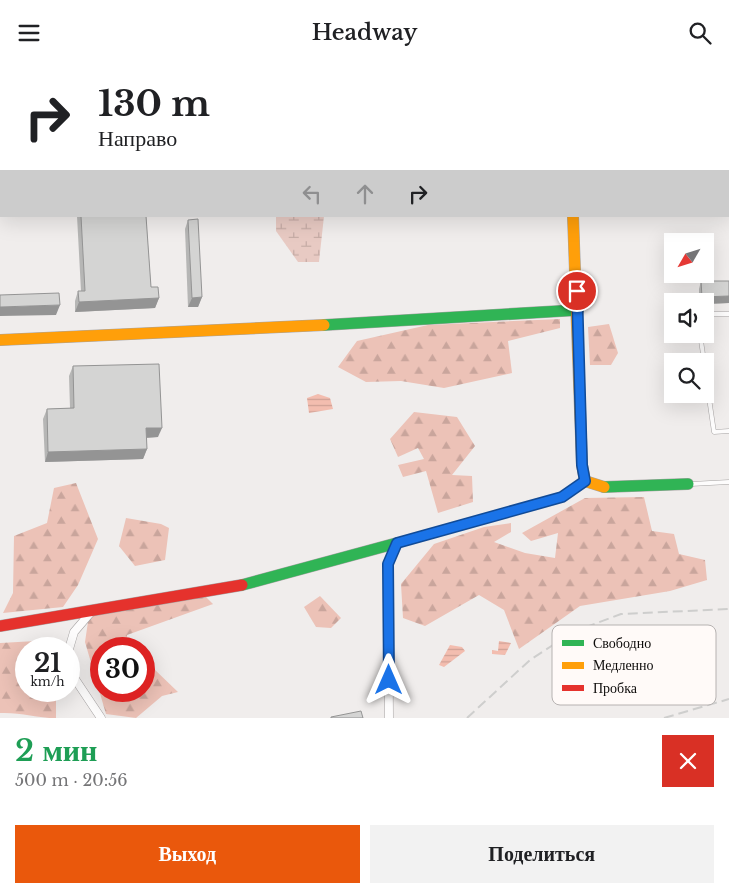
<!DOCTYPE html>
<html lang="ru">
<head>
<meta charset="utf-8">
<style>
	body { margin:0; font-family:"Libre Baskerville",serif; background:#f2f2f2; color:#202124; height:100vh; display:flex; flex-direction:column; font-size:19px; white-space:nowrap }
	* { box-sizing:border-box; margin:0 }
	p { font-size:16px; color:#757577 }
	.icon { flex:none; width:28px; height:28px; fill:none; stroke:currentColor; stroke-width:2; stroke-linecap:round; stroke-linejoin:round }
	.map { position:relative; height:653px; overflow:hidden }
	.drawer { display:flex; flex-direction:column; background:#fff; flex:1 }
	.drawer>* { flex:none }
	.top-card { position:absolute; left:0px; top:0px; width:730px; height:152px; box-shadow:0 5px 20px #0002; background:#fff; color:#202124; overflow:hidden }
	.needle { width:32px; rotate:231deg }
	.buttons { position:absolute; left:664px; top:168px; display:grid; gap:10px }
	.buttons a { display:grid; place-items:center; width:50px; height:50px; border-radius:0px; background:#fff; box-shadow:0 5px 20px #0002; font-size:25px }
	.speed { position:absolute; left:15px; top:572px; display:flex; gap:10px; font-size:25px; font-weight:700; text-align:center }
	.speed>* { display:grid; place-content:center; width:65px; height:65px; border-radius:50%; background:#fff; box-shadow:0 5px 20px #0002; line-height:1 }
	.speed small { font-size:12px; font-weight:400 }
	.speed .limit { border:8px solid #d22; background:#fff; color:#111 }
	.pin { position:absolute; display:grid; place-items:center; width:42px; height:42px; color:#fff; margin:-21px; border:2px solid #fff; border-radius:50%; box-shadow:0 1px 5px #0007 }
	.me { position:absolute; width:55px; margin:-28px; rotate:0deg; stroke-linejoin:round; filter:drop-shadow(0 0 4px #0008) }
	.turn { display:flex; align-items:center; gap:18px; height:105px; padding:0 15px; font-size:22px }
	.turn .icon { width:65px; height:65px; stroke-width:2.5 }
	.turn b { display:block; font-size:35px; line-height:42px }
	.lanes { display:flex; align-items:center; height:48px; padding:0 15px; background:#0003; justify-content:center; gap:25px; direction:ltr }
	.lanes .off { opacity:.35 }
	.round { display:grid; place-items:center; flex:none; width:52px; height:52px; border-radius:0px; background:#f2f2f2 }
	.head { display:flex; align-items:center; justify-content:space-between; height:85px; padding:0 15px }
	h1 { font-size:30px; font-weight:600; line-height:38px; color:#1e9e55 }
	.primary-button { display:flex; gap:10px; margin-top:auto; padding:10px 15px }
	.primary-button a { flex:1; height:58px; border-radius:0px; background:#ea580c; color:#fff; font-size:20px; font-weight:600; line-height:58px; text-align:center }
	.primary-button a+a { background:#f2f2f2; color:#202124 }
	header { display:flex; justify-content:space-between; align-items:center; height:65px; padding:0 15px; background:#fff; font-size:22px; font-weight:600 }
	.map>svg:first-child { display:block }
</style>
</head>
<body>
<header><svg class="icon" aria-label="menu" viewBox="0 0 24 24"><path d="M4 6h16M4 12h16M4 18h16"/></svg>Headway<svg class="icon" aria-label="search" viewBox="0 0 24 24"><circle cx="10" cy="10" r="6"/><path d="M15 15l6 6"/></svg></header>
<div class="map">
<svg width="729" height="653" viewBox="0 0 729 653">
	<defs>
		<pattern id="forest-firs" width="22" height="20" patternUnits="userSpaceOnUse" patternTransform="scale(1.25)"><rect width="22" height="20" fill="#ecc2b7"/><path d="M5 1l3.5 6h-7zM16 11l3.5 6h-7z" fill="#c9a59c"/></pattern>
		<pattern id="wetland-marsh" width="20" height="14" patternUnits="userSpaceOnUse" patternTransform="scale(1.25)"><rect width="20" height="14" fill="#e8cac3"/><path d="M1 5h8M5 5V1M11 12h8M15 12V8" fill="none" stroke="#c6aca6"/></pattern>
		<pattern id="water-rules" width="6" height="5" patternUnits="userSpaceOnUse" patternTransform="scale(1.25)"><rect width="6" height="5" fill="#f3bdaf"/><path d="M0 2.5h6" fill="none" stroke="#cfa195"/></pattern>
	</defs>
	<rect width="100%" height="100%" fill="#f0edec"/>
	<g fill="url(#forest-firs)">
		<polygon points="560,254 560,263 508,276 512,308 444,323 401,316 366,317 338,302 357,276 428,260"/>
		<polygon points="609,259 618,288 611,300 590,300 588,262"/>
		<polygon points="414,347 457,352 475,381 452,410 472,411 473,437 438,448 426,406 403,412 398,400 424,394 418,383 398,392 390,374"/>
		<polygon points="76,418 98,474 78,520 63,542 3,548 13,528 14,471 47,458 54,423"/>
		<polygon points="644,432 652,466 674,469 679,489 705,495 707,515 670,526 580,541 519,584 504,545 479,530 425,561 403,553 401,519 434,479 484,462 511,458 511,467 494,477 525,488 555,493 558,468 531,476 522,468 585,433"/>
		<polygon points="126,453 161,459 169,463 165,495 135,501 119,481"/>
		<polygon points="200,526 213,539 127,570 128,584 101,584 101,626 144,626 144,605 152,602 178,627 162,631 136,653 106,649 85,577 89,550"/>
		<polygon points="320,531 341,553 331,563 316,562 304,542"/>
		<path d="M36,576L41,584H26V626H56V653C37,653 19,647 0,648V578Z"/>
	</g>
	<polygon fill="url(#wetland-marsh)" points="276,151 324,151 319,197 298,197 276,166"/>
	<g fill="url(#water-rules)">
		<polygon points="318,329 330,333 333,344 309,348 307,333"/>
		<polygon points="499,576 511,578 505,590 492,589 492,585 498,586"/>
		<polygon points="450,580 462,582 465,586 444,602 439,600"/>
	</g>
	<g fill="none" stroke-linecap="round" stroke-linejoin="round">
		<defs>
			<g id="lane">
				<polyline points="237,0 237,1"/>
				<polyline points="257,1 258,0"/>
				<polyline points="705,253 709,249 729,249"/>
				<polyline points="700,269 704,296"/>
				<polyline points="705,306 714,367 729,366"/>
				<polyline points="691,419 729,417"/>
			</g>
			<g id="street">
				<polyline points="0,55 1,55"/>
				<polyline points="69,584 74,567 92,546"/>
				<polyline points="69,593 73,611 101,653"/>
				<polyline points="389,653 388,499 397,478 562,432 585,416"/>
			</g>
			<g id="fast">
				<polyline points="566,0 566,1"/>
				<polyline points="324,260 578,245"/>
				<polyline points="604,422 688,419"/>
				<polyline points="242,520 397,478"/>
			</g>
			<g id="slow">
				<polyline points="573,151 582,400 585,416 604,422"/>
				<polyline points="0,275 324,260"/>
			</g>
			<polyline id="jam" points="0,561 242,520"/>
		</defs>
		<use href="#lane" stroke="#a6a3a3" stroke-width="5"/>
		<use href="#street" stroke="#a6a3a3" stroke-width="9"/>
		<use href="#fast" stroke="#a6a3a3" stroke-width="12"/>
		<use href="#slow" stroke="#a6a3a3" stroke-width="12"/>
		<use href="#jam" stroke="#a6a3a3" stroke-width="12"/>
		<use href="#lane" stroke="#fdfcfc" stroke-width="4"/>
		<use href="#street" stroke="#fdfcfc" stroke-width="8"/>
		<use href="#fast" stroke="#30b455" stroke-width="11"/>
		<use href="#slow" stroke="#ff9f0a" stroke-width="11"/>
		<use href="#jam" stroke="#e5322d" stroke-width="11"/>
		<g stroke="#cececd" stroke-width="2" stroke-dasharray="10 5" stroke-linecap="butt">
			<polyline points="467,653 530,595 573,567 621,549 729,544"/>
			<polyline points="664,653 729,634"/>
		</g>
	</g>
	<g fill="#b6b6b5">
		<polygon points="77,151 146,151 151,222 159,233 155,243 75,247 75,236 78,226 81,226"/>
		<polygon points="188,155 202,232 198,242 188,242 185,164"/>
		<polygon points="701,216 729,216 729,238 705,239 705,236 699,236 699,224"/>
		<polygon points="73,301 158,372 146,373 147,384 143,394 45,397 43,354 47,344 70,343 69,311"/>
	</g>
	<g fill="#949494">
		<rect x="138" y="0" width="55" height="1"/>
		<polygon points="0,10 1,10 1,19 0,20"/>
		<polygon points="729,231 729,238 705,239 705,236 700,236 702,232"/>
		<polygon points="202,232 198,242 188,242 192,233"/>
		<polygon points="159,233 155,243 75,247 79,237"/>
		<polygon points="60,240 56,250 0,251 0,242"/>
		<polygon points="146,363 162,363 158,372 142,373"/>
		<polygon points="147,384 143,394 45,397 48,387"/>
	</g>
	<g fill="#d4d4d3" stroke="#949494">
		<polygon points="0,0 16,0 17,1 1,1 1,10 0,10"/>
		<rect x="114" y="0" width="14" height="1"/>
		<polygon points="81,151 146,151 151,222 158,222 159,233 79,237 78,226 85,226"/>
		<polygon points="198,154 202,232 192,233 188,155"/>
		<polygon points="701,216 729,216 729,231 702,232"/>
		<polygon points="59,228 60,240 0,242 0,230"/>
		<polygon points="159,299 162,363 146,363 147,384 48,387 47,344 74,343 73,301"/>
		<polygon points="361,646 363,653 331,653 331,652"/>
	</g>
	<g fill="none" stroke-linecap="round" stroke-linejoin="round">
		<defs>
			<polyline id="route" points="389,615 388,499 397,478 562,432 585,416 582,400 577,226"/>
		</defs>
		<use href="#route" stroke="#114b97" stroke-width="12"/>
		<use href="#route" stroke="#1a73e8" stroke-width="9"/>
	</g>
	<rect x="552" y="560" width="164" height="80" rx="8" fill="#fffaf8" stroke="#b6b2b1" stroke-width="1"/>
	<rect x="562" y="575" width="22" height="6" fill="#30b455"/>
	<rect x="562" y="597" width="22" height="7" fill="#ff9f0a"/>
	<rect x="562" y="620" width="22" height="6" fill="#e5322d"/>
	<g font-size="14" fill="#0d0b0a">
		<text x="593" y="583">Свободно</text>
		<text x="593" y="605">Медленно</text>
		<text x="593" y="628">Пробка</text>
	</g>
</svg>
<div class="buttons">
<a><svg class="needle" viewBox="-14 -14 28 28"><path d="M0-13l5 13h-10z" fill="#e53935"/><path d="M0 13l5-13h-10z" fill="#757577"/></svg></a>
<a><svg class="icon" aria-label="sound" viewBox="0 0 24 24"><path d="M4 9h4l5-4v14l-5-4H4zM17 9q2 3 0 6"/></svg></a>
<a><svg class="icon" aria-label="search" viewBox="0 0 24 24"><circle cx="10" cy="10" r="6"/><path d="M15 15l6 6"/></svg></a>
</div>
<div class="speed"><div>21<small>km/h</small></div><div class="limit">30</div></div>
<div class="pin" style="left:577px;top:226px;background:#d93025"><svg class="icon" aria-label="arrive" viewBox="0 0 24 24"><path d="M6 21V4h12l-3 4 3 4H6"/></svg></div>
<svg class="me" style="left:389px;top:615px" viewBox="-20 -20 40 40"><path d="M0-17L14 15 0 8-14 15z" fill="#1a73e8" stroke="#fff" stroke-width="4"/></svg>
<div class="top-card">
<div class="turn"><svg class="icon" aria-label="right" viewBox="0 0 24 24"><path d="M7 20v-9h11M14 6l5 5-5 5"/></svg><div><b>130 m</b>Направо</div></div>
<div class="lanes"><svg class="icon off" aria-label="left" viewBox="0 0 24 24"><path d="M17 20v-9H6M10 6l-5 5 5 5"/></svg><svg class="icon off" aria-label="ahead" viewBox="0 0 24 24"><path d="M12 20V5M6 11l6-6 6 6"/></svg><svg class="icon" aria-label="right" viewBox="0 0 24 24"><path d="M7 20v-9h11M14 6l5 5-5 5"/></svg></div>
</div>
</div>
<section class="drawer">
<div class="head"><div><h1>2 мин</h1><p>500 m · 20:56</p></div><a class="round" style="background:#d93025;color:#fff"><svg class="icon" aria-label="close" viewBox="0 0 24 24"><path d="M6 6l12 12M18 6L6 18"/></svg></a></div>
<div class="primary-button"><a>Выход</a><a>Поделиться</a></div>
</section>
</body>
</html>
